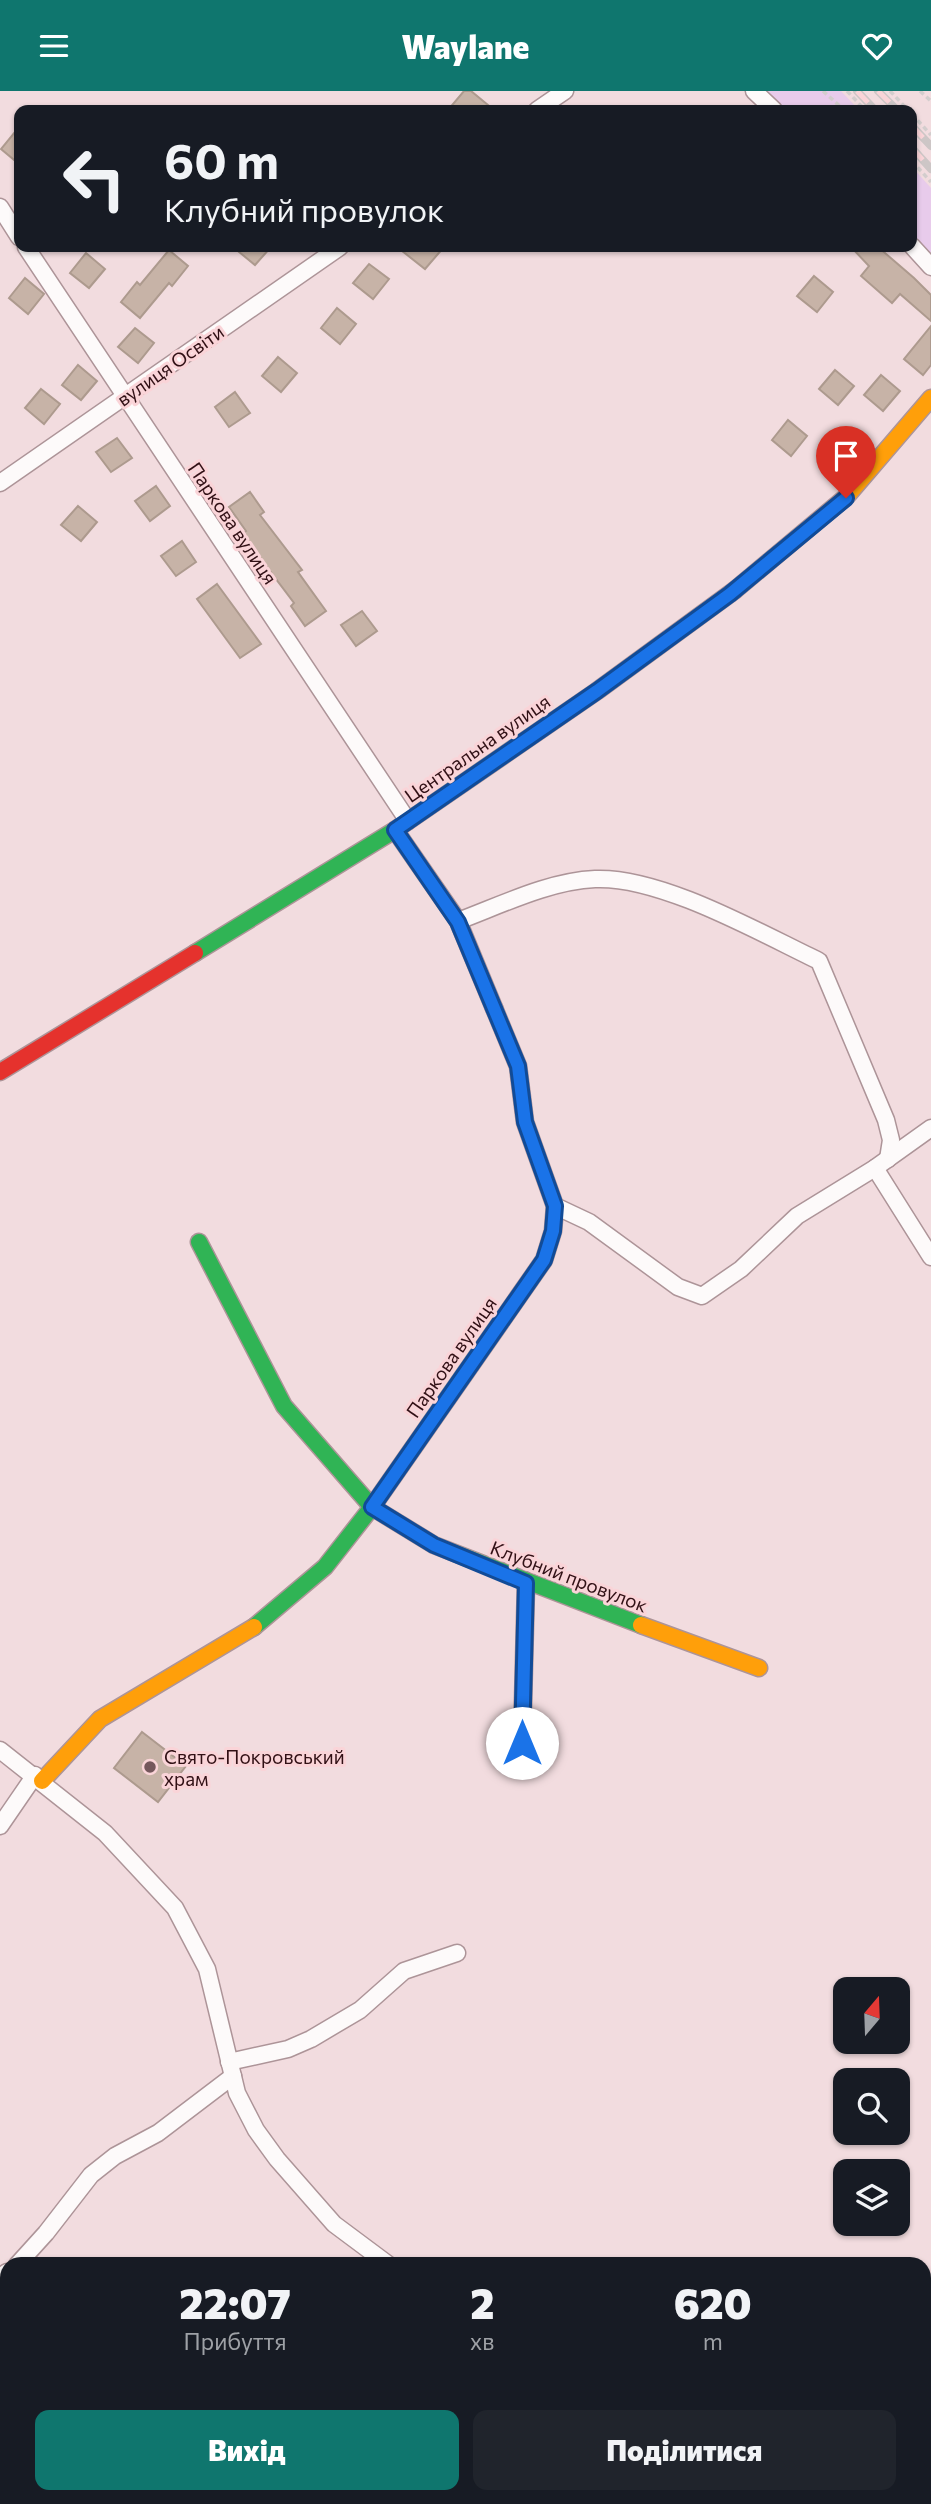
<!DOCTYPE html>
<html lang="uk">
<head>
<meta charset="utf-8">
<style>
	body { margin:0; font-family:Commissioner,sans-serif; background:#20242c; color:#f1f3f6; height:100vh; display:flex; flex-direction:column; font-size:26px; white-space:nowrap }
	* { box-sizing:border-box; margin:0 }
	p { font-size:23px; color:#9ea1a6 }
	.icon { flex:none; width:38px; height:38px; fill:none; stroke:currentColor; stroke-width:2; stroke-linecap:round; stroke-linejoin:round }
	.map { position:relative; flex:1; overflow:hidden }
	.details { position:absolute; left:0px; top:2166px; width:931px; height:247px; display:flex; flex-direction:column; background:#171b24; border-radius:21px 21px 0 0; box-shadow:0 2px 5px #0004 }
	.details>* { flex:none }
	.top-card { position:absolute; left:14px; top:14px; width:903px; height:147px; border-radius:14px; box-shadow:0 2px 5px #0004; background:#171b24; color:#f1f3f6; overflow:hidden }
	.needle { width:46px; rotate:19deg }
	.fabs { position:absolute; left:833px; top:1886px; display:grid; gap:14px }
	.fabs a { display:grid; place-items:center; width:77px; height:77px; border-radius:14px; background:#171b24; box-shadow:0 2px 5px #0004; font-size:35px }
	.pin { position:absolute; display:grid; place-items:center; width:60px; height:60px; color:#fff; margin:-72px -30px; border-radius:50% 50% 50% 0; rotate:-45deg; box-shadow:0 0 7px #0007 }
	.pin .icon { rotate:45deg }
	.me { position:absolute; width:77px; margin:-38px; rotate:0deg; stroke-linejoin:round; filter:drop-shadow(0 0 5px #0008) }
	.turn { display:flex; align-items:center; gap:24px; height:147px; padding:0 35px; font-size:32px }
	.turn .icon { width:91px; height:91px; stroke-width:2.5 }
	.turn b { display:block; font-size:49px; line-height:60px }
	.eta { display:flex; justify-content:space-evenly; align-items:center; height:119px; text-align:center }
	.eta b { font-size:42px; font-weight:800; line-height:49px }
	.cta { display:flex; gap:14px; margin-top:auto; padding:14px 35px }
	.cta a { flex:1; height:80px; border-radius:14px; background:#0f766e; color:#fff; font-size:28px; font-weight:800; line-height:80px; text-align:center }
	.cta a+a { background:#20242c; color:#f1f3f6 }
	header { display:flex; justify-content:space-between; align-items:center; height:91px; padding:0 35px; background:#0f766e; color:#fff; font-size:32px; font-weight:800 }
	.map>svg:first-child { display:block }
</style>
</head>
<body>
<header><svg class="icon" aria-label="menu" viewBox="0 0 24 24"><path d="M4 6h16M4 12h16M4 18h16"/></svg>Waylane<svg class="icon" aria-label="heart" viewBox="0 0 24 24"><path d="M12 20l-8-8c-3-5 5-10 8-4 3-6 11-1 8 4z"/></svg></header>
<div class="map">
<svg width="931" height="2413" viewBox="0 0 931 2413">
	<rect width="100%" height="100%" fill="#f2dcdf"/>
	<g fill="#e8cbeb">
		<polygon points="764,0 841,0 859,19 783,19"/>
		<polygon points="912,76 931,97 931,162 912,143"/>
	</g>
	<polygon fill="#59c6c5" points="391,2406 583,2406 585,2411 389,2413"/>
	<g fill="#c7b3a7" stroke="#ad9a8e" stroke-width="2">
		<polygon points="464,0 471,0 494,19 448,19"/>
		<polygon points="19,36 19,73 1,58"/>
		<polygon points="233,156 271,156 255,174"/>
		<polygon points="397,156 444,156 425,178"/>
		<polygon points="851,156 878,156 914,187 931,204 931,230 900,203 892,212 861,185 869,175"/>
		<polygon points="169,159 188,175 172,195 169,192 140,227 121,211 137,191 140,194"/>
		<polygon points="86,162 105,178 89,197 70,182"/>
		<polygon points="369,173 389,188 373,208 353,192"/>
		<polygon points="814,185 833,201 817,221 797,205"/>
		<polygon points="25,187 44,203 28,223 9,207"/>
		<polygon points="337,217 356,233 340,253 321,237"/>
		<polygon points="931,235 931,274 923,284 904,268"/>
		<polygon points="135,237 154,252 138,272 118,256"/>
		<polygon points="278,266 297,282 281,301 262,285"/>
		<polygon points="78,274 97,290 81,309 62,294"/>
		<polygon points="835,279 854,295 838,314 819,298"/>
		<polygon points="881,284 900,300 883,320 864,304"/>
		<polygon points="41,298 60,313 44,333 25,317"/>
		<polygon points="235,301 250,322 229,336 215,316"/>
		<polygon points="788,329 807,345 791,365 772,349"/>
		<polygon points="117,347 132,367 111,381 96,361"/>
		<polygon points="156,395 170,415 150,430 135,410"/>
		<polygon points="250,401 264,421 260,424 302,479 298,481 326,520 305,535 291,515 294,512 242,443 246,440 229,416"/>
		<polygon points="78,415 97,431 81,450 61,434"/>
		<polygon points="182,450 196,471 176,485 161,465"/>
		<polygon points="217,493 261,553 240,567 197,508"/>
		<polygon points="362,520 377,540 356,555 341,534"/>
		<polygon points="142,1641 186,1675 158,1711 114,1677"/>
	</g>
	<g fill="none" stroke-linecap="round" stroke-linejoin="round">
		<defs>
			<g id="street">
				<polyline points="754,0 774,19"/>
				<polyline points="537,19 565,0"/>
				<polyline points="0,116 19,146"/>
				<polyline points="912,155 931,176"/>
				<polyline points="26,156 408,730"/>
				<polyline points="0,392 340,156"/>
				<path d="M458,830C501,814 549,790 595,788C661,785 760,842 819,870L886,1029L891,1049L888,1068"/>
				<polyline points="875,1077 931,1166"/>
				<polyline points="555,1115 589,1131 678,1196 702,1205 741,1178 797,1125 875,1077 931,1037"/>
				<polyline points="522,1652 526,1492"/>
				<polyline points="0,1659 105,1742 175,1817 207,1878 237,2002 256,2039 277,2068 334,2133 389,2174"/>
				<polyline points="0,1735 35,1684"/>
				<polyline points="229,1971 288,1958 311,1948 360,1919 404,1880 457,1862"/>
				<polyline points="17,2174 46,2142 91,2084 115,2065 158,2042 233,1985"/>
				<polyline points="0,2186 7,2181"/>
				<polyline points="718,2406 727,2413"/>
			</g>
			<g id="fast">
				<polyline points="195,862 395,739 597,600 735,499"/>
				<polyline points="199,1151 284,1315 372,1416 434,1454 641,1534"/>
				<polyline points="254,1536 325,1476 372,1416 544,1169 553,1140 555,1115 525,1031 518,975 494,917"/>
			</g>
			<g id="slow">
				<polyline points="735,499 846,406 931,307"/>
				<polyline points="395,739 458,830 494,917"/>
				<polyline points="641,1534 759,1577"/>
				<polyline points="42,1690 100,1628 254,1536"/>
			</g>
			<polyline id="jam" points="0,981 195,862"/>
		</defs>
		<use href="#street" stroke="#ad9498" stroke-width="19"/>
		<use href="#fast" stroke="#ad9498" stroke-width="19"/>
		<use href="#slow" stroke="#ad9498" stroke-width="19"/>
		<use href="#jam" stroke="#ad9498" stroke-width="19"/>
		<g stroke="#d3cdcd" stroke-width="3.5" stroke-dasharray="5 3.5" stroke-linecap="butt">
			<polyline points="823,0 844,19"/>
			<polyline points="847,0 865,19"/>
			<polyline points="890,0 908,19"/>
			<polyline points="920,0 931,10"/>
			<polyline points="912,23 931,44"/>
			<polyline points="912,70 931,91"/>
		</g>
		<use href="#street" stroke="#fdfafa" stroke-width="16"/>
		<use href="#fast" stroke="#30b455" stroke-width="16"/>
		<use href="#slow" stroke="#ff9f0a" stroke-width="16"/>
		<use href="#jam" stroke="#e5322d" stroke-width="16"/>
		<defs>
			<g id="rail">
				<polyline points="857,0 875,19"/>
				<polyline points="878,0 897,19"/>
				<polyline points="912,35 931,55"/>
				<polyline points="912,57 931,78"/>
			</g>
		</defs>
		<use href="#rail" stroke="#cdc6c6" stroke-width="8"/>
		<use href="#rail" stroke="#fad4d8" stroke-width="5" stroke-dasharray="16" stroke-linecap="butt"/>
	</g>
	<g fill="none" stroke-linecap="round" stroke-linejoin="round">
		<defs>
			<polyline id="route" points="522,1652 526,1492 434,1454 372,1416 544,1169 553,1140 555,1115 525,1031 518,975 458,831 395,739 597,600 730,503 846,407"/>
		</defs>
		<use href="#route" stroke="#114b97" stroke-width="18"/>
		<use href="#route" stroke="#1a73e8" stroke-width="12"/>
	</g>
	<circle fill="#75575c" stroke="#fad4d8" stroke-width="2.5" cx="150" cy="1676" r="7"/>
	<g text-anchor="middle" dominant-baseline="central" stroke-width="6" stroke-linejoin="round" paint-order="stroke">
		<g font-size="19" fill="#311015" stroke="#fad4d8">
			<text transform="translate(170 274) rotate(-35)">вулиця Освіти</text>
			<text transform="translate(233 432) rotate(56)">Паркова вулиця</text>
			<text transform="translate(477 657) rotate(-35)">Центральна вулиця</text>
			<text transform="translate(451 1266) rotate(-55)">Паркова вулиця</text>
			<text transform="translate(569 1485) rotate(21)">Клубний провулок</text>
		</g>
		<g font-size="19" fill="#311015" stroke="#fad4d8" text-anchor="start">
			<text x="164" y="1665">Свято-Покровський<tspan x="164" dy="22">храм</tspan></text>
		</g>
	</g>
</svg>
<div class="fabs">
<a><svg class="needle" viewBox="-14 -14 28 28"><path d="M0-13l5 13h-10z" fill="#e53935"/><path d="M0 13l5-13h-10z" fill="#9ea1a6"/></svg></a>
<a><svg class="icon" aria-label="search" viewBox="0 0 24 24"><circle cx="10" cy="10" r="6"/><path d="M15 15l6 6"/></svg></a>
<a><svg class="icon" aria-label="layers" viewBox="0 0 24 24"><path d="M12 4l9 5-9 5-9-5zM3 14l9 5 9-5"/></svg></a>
</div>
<div class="pin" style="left:846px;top:407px;background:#d93025"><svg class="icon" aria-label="arrive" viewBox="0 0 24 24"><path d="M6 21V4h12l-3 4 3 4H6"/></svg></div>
<svg class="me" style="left:522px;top:1652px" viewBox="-20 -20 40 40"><circle r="19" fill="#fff"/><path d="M0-13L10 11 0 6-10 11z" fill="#1a73e8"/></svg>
<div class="top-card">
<div class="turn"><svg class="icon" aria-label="left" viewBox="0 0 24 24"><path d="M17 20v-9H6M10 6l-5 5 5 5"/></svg><div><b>60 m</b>Клубний провулок</div></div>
</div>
<section class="details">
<div class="eta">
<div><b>22:07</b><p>Прибуття</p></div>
<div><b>2</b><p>хв</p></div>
<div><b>620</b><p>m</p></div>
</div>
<div class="cta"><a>Вихід</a><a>Поділитися</a></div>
</section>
</div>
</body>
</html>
